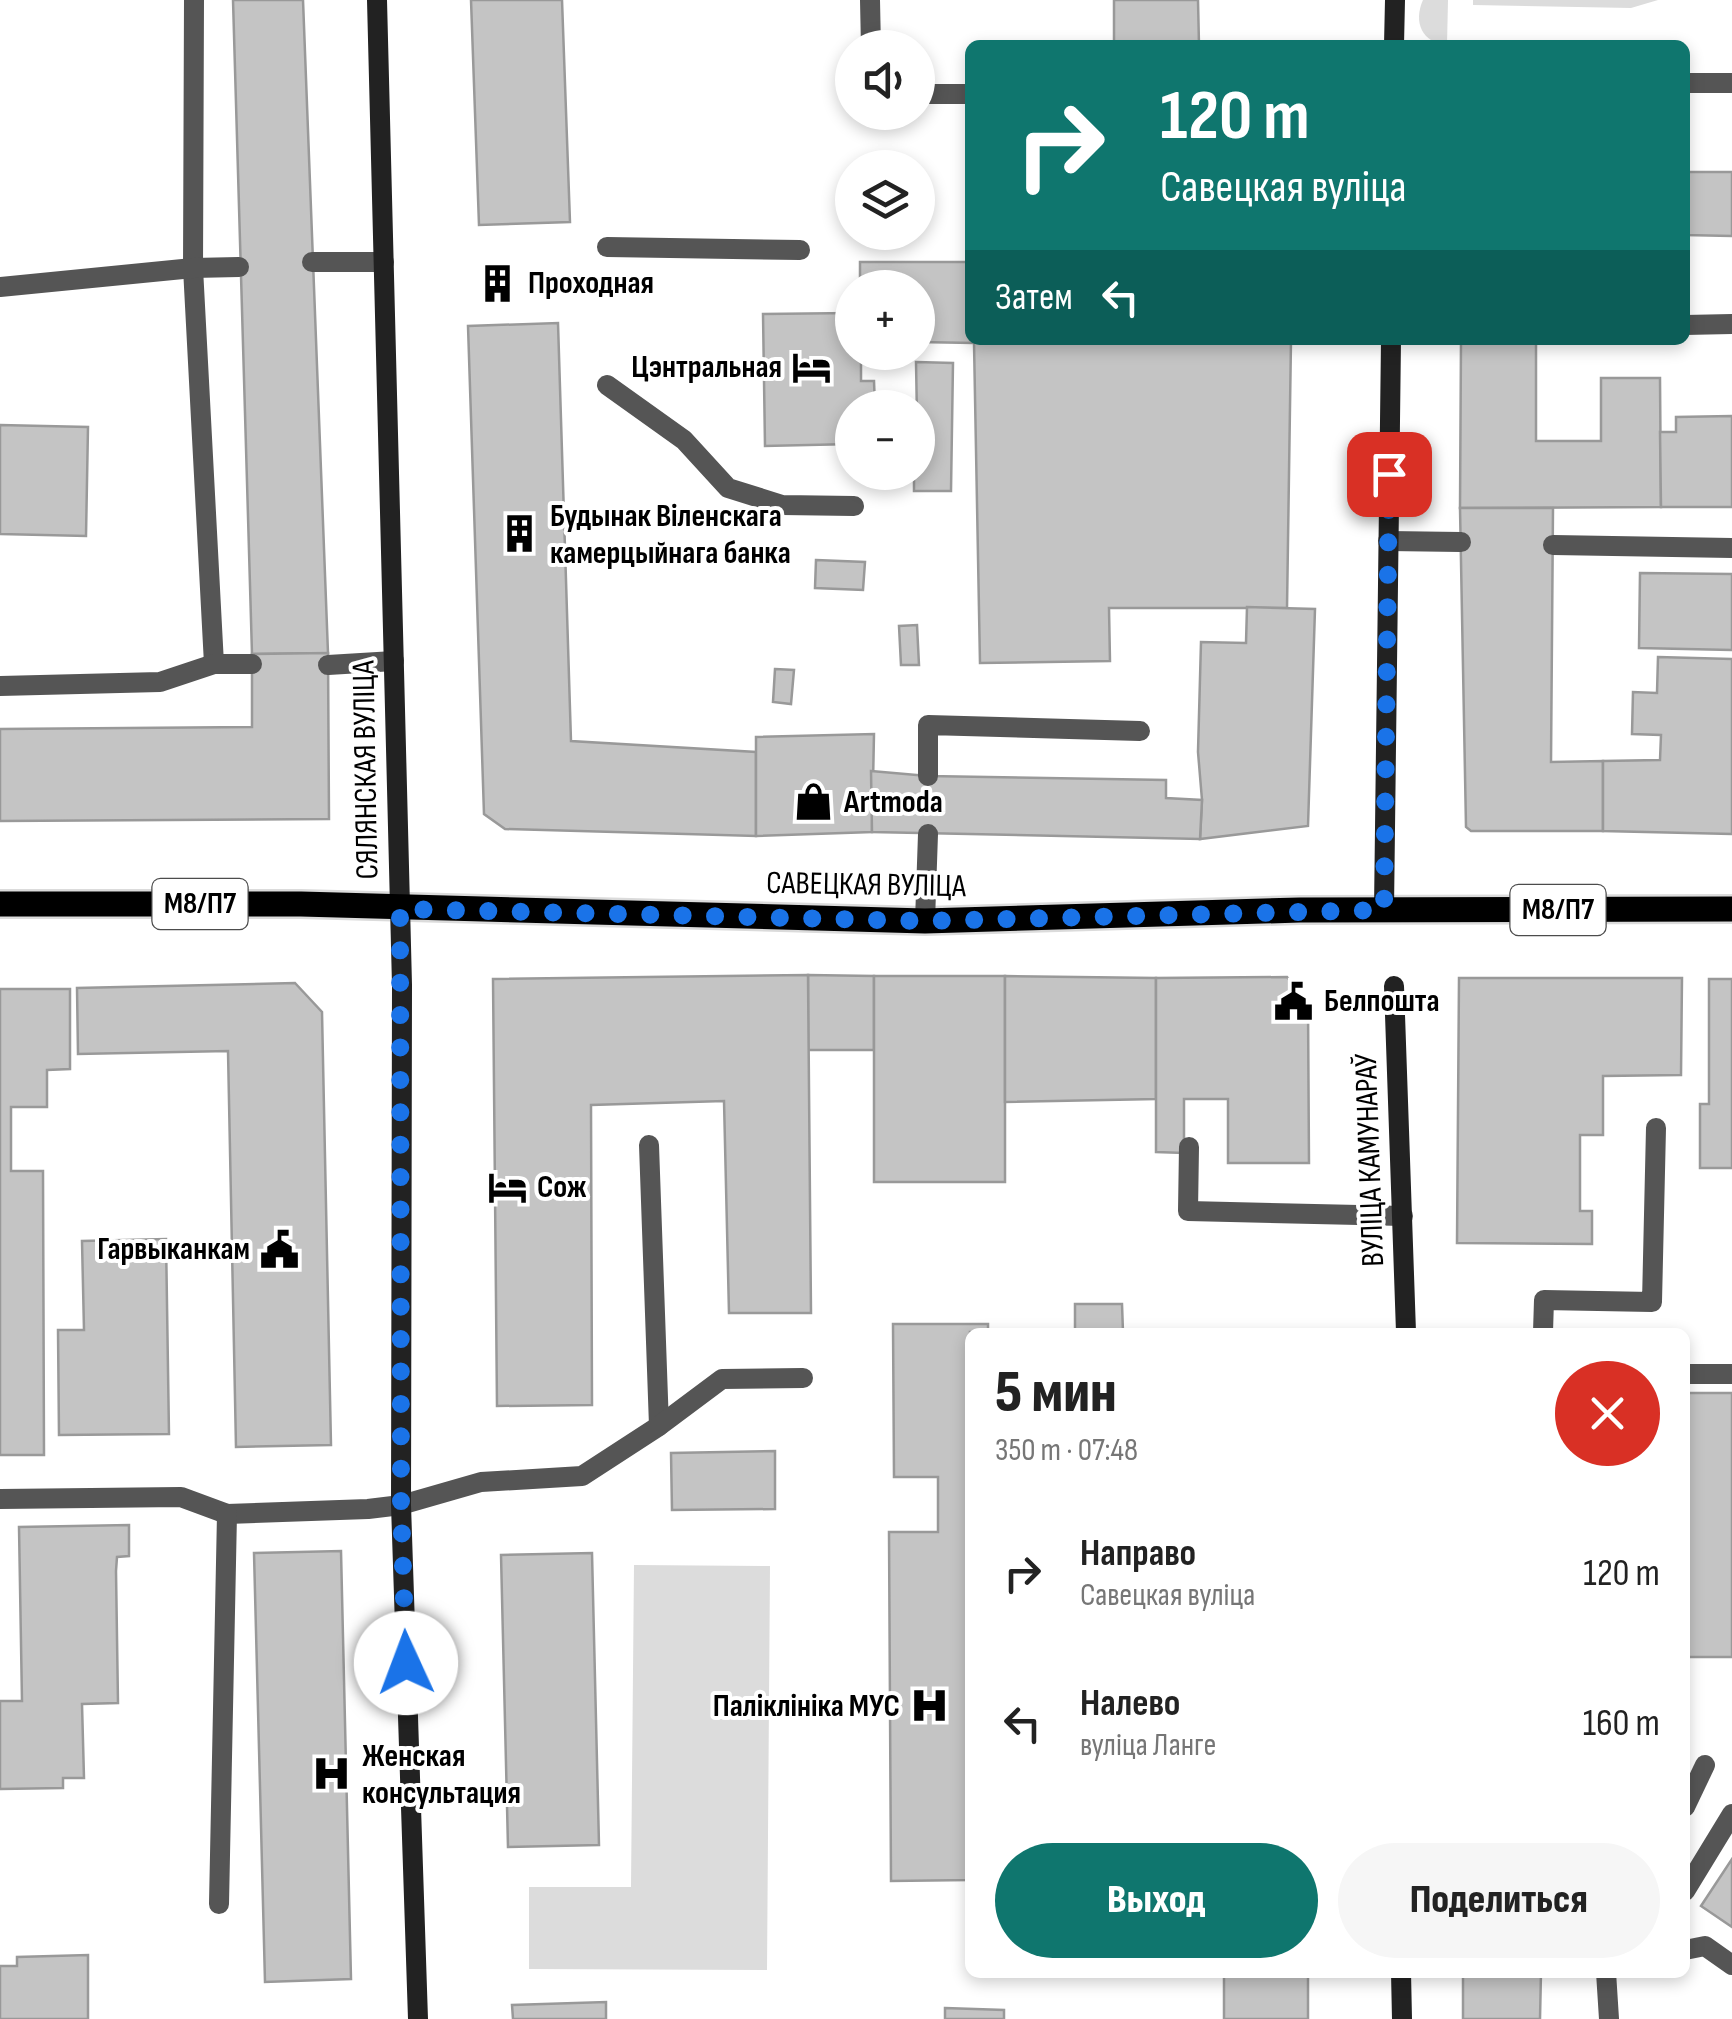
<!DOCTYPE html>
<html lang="ru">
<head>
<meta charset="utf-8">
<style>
	body { margin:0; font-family:"Sofia Sans Condensed",sans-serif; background:#f6f6f6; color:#222; height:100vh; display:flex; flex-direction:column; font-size:38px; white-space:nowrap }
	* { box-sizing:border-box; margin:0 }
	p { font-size:32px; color:#767676 }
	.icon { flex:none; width:55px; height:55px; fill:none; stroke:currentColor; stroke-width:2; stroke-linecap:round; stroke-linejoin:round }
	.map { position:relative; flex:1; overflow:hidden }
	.details { position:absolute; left:965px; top:1328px; width:725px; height:650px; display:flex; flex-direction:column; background:#fff; border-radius:15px; box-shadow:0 5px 15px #0003 }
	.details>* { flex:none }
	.banner { position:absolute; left:965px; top:40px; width:725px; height:305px; border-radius:15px; box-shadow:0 5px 15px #0003; background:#0f766e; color:#fff; overflow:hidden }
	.buttons { position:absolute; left:835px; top:30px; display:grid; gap:20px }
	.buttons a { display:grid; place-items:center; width:100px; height:100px; border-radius:50%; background:#fff; box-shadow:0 5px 15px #0003; font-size:50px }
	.pin { position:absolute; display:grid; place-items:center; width:85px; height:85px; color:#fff; margin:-42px; border-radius:20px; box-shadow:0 5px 15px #0006 }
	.me { position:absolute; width:110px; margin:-55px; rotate:358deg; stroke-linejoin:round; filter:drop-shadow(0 0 8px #0008) }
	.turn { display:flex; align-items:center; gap:35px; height:210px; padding:0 30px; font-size:45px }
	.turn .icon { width:130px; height:130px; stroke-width:2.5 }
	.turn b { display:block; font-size:70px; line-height:85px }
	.then { display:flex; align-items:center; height:95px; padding:0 30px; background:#0003; gap:20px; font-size:38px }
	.round { display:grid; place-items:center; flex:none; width:105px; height:105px; border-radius:52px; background:#f6f6f6 }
	.headline { display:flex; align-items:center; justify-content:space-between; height:170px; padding:0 30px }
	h1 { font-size:60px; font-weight:800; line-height:75px }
	.primary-button { display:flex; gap:20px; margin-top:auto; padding:20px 30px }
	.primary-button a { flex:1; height:115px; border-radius:60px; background:#0f766e; color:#fff; font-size:40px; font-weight:800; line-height:115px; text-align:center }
	.primary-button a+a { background:#f6f6f6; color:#222 }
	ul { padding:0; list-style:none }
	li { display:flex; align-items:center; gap:30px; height:150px; padding:0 30px }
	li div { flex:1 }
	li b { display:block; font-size:38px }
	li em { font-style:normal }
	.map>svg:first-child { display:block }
</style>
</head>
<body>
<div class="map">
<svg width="1732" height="2019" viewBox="0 0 1732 2019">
	<rect width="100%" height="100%" fill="#fff"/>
	<g fill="#dcdcdc">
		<path d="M1423,0H1448L1447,45C1422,43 1413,22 1423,0Z"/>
		<polygon points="1473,0 1658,0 1631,8 1473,5"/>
		<polygon points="634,1565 770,1566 767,1970 529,1969 529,1887 631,1887"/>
	</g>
	<g fill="#c4c4c4" stroke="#999" stroke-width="2.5">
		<polygon points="233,0 303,0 328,653 252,654"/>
		<polygon points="471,0 562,0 570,222 479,225"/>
		<polygon points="1114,0 1198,0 1199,45 1114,45"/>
		<polygon points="1685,172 1732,172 1732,236 1685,235"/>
		<polygon points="860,262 970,262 970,340 1291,340 1287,608 1109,608 1110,661 980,663 974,343 918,342 918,288 860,288"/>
		<polygon points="510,272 511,294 486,295 486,273"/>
		<polygon points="852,313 852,352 861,352 861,381 874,381 875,408 852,408 852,444 765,446 763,314"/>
		<polygon points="558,323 571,741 756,752 756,836 505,829 484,814 468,326"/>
		<polygon points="1461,340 1536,340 1536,441 1601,441 1601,378 1660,378 1661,507 1460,508"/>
		<polygon points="916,362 953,363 951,491 914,491 914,472 918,472"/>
		<polygon points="1732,416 1732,507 1661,507 1660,432 1676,432 1676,417"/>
		<polygon points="0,425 88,427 86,536 0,534"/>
		<polygon points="1460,508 1553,508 1551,762 1603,761 1603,831 1471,831 1466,827"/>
		<polygon points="816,560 865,562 863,590 815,588"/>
		<polygon points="1640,573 1732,574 1732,650 1639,648"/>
		<polygon points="1247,607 1315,609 1308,826 1200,839 1202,800 1198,752 1201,642 1246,643"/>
		<polygon points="917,625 919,665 901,665 899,626"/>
		<polygon points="328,653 329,819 0,821 0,729 252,727 252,654"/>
		<polygon points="1658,657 1732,659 1732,834 1603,831 1603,761 1660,760 1661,735 1632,734 1633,692 1657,693"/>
		<polygon points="775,669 794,670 791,704 773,702"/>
		<polygon points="874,734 872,832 756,836 756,737"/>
		<polygon points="871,771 928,776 1166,780 1166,798 1202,800 1200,839 872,832"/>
		<polygon points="808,975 874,976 874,1050 808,1050"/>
		<polygon points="808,975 811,1313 729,1313 724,1101 591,1105 592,1405 497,1406 493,979"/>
		<rect x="874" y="976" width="131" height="206"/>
		<polygon points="1005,976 1156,978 1156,1099 1005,1102"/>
		<polygon points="1287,977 1308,1004 1309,1163 1228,1163 1228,1099 1184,1099 1184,1153 1156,1152 1156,978"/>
		<polygon points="1459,978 1682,978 1681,1075 1603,1076 1603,1135 1580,1135 1580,1211 1592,1211 1592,1244 1457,1243"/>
		<polygon points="1709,979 1732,979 1732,1168 1700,1168 1700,1104 1709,1104"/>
		<polygon points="295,983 322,1012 331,1445 236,1447 228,1051 78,1054 77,988"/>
		<polygon points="0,989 70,989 70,1069 47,1070 47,1107 11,1107 11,1171 43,1171 44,1455 0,1455"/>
		<polygon points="166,1239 169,1434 59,1435 58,1330 84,1330 82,1241"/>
		<polygon points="1075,1304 1122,1304 1123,1332 1075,1332"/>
		<polygon points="893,1324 988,1324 988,1332 970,1332 970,1880 891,1881 889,1532 938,1532 938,1477 894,1477"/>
		<rect x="1685" y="1393" width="47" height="264"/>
		<polygon points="775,1451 775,1509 672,1510 671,1453"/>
		<polygon points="129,1525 129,1556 117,1557 116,1571 118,1703 82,1704 84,1778 63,1778 63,1788 0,1789 0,1701 22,1701 19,1527"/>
		<polygon points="341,1551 351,1979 265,1982 254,1553"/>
		<polygon points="592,1553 599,1845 508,1847 501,1555"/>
		<polygon points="1732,1859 1732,1927 1701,1906"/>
		<polygon points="88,1955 88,2019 0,2019 0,1966 17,1966 17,1957"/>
		<rect x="1224" y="1972" width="84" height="47"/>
		<polygon points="1463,1972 1541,1972 1540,2019 1463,2019"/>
		<polygon points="606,2002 606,2019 513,2019 512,2005"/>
		<polygon points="945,2008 1004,2010 1004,2019 945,2019"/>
	</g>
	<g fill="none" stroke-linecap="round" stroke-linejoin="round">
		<defs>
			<polyline id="primary" points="0,904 301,904 925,921 1300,910 1732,909"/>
		</defs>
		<use href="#primary" stroke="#dbdbdb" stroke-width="30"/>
		<g stroke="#555" stroke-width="20">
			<polyline points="194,0 193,268 214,664"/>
			<polyline points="870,0 871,48"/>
			<polyline points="1685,83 1732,83"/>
			<polyline points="918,94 970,94"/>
			<polyline points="607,247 800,250"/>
			<polyline points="312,262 384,262"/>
			<polyline points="0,287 193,268 239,267"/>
			<polyline points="1685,325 1732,324"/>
			<polyline points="607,385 684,440 728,488 782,505 854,506"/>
			<polyline points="1388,541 1461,542"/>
			<polyline points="1553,545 1732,548"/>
			<polyline points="328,665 394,661"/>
			<polyline points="0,686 160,682 214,664 252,664"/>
			<polyline points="928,776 928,725 1140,731"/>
			<polyline points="925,921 928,834"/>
			<polyline points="649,1145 659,1426"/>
			<polyline points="1189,1147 1188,1211 1403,1216"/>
			<polyline points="1543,1332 1544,1300 1652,1302 1656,1128"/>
			<polyline points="1685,1374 1732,1374"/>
			<polyline points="0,1499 181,1497 227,1514 368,1509 401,1505 481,1482 582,1476 659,1426 722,1379 803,1378"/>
			<polyline points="1685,1807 1705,1765"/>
			<polyline points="1685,1891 1732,1814"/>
			<polyline points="219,1904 227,1514"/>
			<polyline points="1685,1950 1705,1946 1732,1965"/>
			<polyline points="1606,1972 1609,2019"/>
		</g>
		<g stroke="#222" stroke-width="20">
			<polyline points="377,0 402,985 401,1505 418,2019"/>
			<polyline points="1394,45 1395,0"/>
			<polyline points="1384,910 1391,340"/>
			<polyline points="1394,986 1406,1332"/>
			<polyline points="1401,1972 1402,2019"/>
		</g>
		<use href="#primary" stroke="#000" stroke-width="25"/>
	</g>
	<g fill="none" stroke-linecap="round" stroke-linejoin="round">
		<polyline stroke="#1a73e8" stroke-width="18" stroke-dasharray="0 32.4" points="406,1663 401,1504 400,909 925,921 1384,910 1389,474"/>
	</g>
	<defs>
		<symbol id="building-bare" viewBox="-9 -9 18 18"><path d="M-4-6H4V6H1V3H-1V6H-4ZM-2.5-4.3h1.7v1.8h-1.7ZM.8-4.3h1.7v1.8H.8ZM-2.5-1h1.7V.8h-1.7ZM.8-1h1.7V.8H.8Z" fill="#000" stroke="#fff" stroke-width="2.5" paint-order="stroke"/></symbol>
		<symbol id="hotel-bare" viewBox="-9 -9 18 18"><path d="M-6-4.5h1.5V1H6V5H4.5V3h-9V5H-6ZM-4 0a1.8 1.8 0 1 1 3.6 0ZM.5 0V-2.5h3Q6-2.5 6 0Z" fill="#000" stroke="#fff" stroke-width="2.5" paint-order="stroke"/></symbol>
		<symbol id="shop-bare" viewBox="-9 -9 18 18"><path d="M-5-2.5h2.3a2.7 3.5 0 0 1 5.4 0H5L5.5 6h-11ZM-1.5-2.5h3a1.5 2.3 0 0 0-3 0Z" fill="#000" stroke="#fff" stroke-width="2.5" paint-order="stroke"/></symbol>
		<symbol id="civic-bare" viewBox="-9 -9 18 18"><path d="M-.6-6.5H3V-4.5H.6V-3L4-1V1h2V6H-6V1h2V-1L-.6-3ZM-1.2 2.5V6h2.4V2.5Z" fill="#000" stroke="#fff" stroke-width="2.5" paint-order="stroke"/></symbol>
		<symbol id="hospital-bare" viewBox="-9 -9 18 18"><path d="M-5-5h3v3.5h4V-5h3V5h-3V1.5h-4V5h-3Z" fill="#000" stroke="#fff" stroke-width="2.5" paint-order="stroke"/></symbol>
	</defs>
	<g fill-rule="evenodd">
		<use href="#building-bare" x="470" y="256" width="55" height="55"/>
		<use href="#hotel-bare" x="784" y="340" width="55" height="55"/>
		<use href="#building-bare" x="492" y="506" width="55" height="55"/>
		<use href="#shop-bare" x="786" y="774" width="55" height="55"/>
		<use href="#civic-bare" x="1266" y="974" width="55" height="55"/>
		<use href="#hotel-bare" x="480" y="1160" width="55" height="55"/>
		<use href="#civic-bare" x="252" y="1222" width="55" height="55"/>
		<use href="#hospital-bare" x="902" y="1678" width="55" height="55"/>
		<use href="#hospital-bare" x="304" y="1746" width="55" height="55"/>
	</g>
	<g text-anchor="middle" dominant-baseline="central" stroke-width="8" stroke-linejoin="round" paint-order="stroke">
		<g fill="#fff" stroke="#4c4c4c" stroke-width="2.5">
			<rect x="152.5" y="879" width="95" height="50" rx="8"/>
			<rect x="1510.5" y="885" width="95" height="50" rx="8"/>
		</g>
		<g font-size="30" font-weight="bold" fill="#000">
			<text x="200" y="904">М8/П7</text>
			<text x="1558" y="910">М8/П7</text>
		</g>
		<g font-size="32" font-weight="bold" fill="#000" stroke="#fff" text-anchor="start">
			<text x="528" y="283">Проходная</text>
			<text x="782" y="367" text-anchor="end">Цэнтральная</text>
			<text x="550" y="516">Будынак Віленскага<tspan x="550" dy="37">камерцыйнага банка</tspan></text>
			<text x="844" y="802">Artmoda</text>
			<text x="1324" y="1001">Белпошта</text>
			<text x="537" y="1187">Сож</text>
			<text x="250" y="1249" text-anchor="end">Гарвыканкам</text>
			<text x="900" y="1706" text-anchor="end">Паліклініка МУС</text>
			<text x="362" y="1756">Женская<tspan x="362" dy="37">консультация</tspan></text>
		</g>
		<g font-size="32" fill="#000" stroke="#fff">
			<text transform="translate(366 770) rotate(-91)">СЯЛЯНСКАЯ ВУЛІЦА</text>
			<text transform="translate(866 885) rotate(1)">САВЕЦКАЯ ВУЛІЦА</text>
			<text transform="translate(1370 1160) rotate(-92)">ВУЛІЦА КАМУНАРАЎ</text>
		</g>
	</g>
</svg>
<div class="buttons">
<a><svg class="icon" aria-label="sound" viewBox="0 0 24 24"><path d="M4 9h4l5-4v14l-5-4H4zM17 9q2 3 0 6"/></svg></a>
<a><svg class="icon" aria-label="layers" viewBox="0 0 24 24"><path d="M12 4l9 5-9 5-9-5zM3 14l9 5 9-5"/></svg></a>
<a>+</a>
<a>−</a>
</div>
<div class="pin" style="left:1389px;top:474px;background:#d93025"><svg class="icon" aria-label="arrive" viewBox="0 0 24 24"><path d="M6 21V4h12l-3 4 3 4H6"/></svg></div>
<svg class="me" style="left:406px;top:1663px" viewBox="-20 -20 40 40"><circle r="19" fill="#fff"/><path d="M0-13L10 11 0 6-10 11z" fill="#1a73e8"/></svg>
<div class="banner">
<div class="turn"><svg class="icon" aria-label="right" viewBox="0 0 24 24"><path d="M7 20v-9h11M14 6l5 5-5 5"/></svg><div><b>120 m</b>Савецкая вуліца</div></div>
<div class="then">Затем<svg class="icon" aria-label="left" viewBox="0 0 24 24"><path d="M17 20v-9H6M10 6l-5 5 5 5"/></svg></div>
</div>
<section class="details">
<div class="headline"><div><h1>5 мин</h1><p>350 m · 07:48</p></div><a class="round" style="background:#d93025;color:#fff"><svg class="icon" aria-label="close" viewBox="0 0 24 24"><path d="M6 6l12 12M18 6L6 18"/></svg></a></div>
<ul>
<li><svg class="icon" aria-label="right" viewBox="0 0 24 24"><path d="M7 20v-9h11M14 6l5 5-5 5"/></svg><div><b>Направо</b><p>Савецкая вуліца</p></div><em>120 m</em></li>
<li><svg class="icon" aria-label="left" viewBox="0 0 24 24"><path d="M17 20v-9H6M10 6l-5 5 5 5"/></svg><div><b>Налево</b><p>вуліца Ланге</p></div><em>160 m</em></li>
</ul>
<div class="primary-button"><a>Выход</a><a>Поделиться</a></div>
</section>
</div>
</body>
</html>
